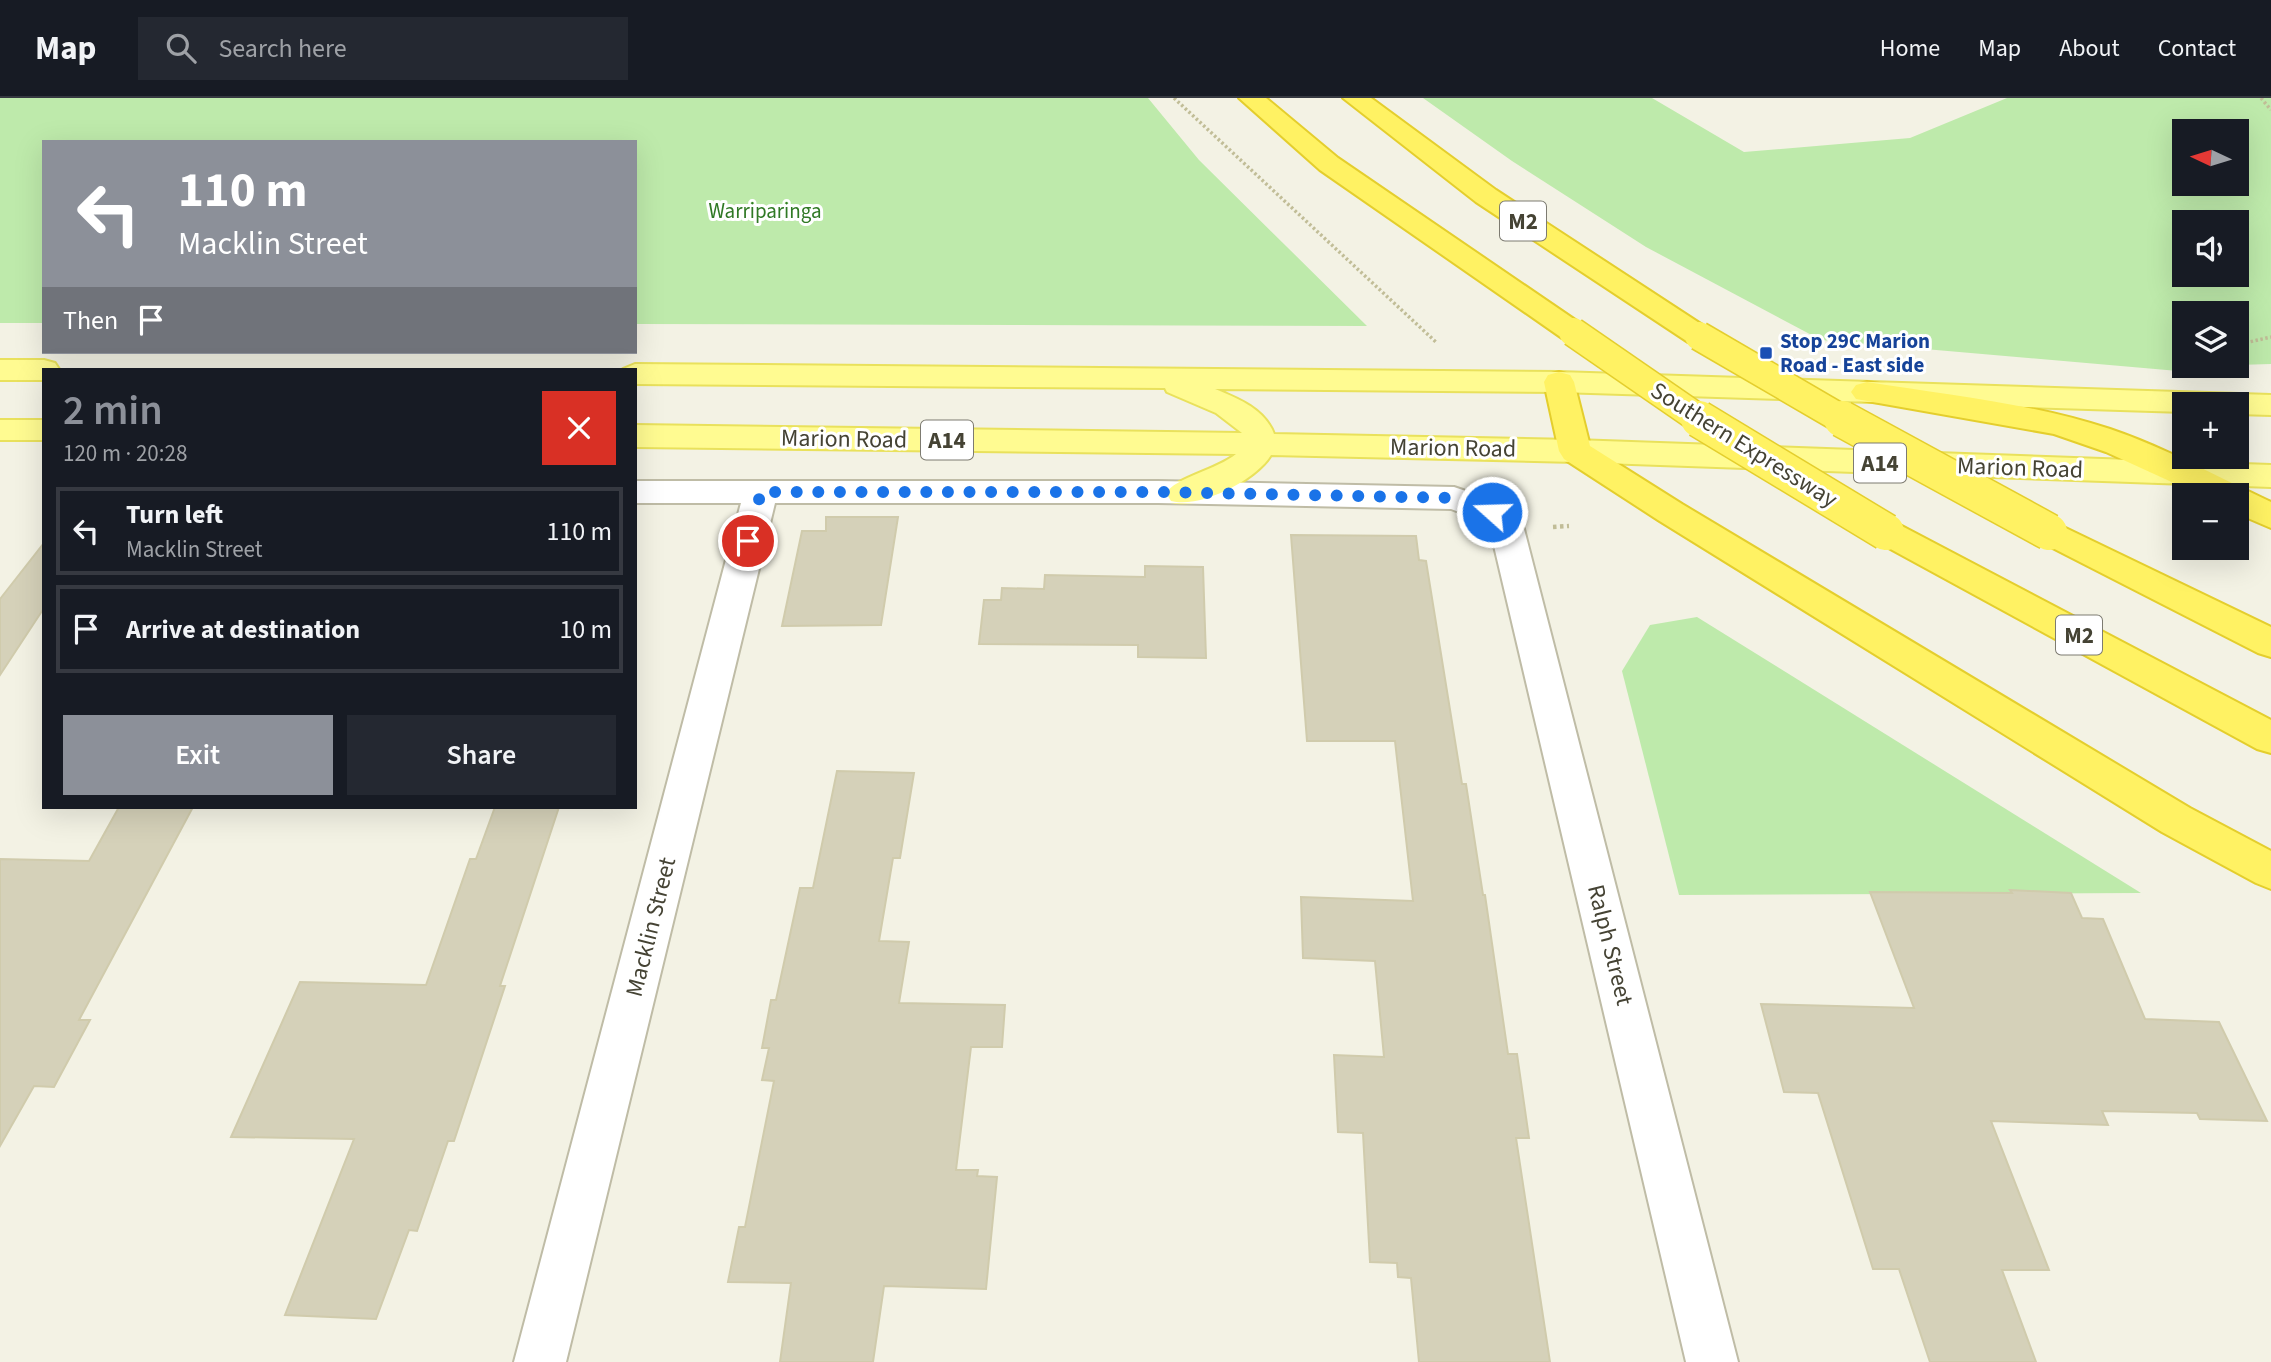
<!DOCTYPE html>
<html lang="en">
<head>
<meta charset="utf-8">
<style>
	body { margin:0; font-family:"Source Sans 3",sans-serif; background:#242831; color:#f1f3f6; height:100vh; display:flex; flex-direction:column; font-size:26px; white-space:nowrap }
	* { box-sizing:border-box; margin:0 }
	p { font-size:23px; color:#9ea1a6 }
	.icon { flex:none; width:38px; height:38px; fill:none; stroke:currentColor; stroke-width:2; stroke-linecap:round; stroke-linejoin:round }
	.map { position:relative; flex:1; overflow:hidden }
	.drawer { position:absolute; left:42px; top:270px; width:595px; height:441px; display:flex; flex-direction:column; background:#171b24; border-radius:0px; box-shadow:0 7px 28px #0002 }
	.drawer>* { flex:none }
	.top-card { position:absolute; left:42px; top:42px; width:595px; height:214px; border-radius:0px; box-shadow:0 7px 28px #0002; background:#8c9099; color:#fff; overflow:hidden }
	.needle { width:46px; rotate:274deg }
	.controls { position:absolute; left:2172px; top:21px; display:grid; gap:14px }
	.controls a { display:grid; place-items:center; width:77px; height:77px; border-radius:0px; background:#171b24; box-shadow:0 7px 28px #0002; font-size:35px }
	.pin { position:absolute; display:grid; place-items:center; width:60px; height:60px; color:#fff; margin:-30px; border:4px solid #fff; border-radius:50%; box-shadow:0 2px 7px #0007 }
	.me { position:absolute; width:77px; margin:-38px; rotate:290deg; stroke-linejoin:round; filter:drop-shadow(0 0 5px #0008) }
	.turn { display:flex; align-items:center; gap:24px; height:147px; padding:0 21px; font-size:32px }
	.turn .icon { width:91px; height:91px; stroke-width:2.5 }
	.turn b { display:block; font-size:49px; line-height:60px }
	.then { display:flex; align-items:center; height:66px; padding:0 21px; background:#0003; gap:14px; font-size:26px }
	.round { display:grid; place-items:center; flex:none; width:74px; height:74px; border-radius:0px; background:#242831 }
	.headline { display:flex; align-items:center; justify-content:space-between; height:119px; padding:0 21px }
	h1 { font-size:42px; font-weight:600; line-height:52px; color:#8c9099 }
	.button { display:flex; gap:14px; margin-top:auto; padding:14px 21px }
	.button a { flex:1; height:80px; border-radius:0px; background:#8c9099; color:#fff; font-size:28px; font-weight:600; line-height:80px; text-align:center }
	.button a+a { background:#242831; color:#f1f3f6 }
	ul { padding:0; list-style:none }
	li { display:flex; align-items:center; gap:21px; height:88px; margin:0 14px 10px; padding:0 7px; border:4px solid #363941; border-radius:0px }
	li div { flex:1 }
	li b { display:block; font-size:26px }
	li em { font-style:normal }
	header { display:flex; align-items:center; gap:42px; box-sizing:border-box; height:98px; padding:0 35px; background:#171b24; border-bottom:2px solid #363941 }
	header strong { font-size:33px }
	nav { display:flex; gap:38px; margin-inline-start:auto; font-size:24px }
	.search { width:490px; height:63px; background:#242831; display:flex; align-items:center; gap:18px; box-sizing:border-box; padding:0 24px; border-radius:0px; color:#9ea1a6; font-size:26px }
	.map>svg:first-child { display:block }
</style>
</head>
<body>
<header>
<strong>Map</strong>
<div class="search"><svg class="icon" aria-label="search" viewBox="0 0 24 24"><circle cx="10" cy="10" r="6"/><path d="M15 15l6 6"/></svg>Search here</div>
<nav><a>Home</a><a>Map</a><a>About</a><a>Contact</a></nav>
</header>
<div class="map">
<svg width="2271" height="1264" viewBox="0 0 2271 1264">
	<rect width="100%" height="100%" fill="#f3f2e4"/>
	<g fill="#beeaab" fill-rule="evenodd">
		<polygon points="0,0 1148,0 1199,62 1367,228 635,226 635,44 44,44 44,225 0,225"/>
		<path d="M1423,0H1652L1744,54L1910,40L2007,0H2271V266L2237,267L2236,215H2184V268H2224L2178,273L1821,242L1646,149L1512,63ZM2184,33H2236V86H2184ZM2184,124H2236V177H2184Z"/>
		<polygon points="1697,519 2141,795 1679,797 1622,573 1650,527"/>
	</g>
	<g fill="#d5d1b9" stroke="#d0cbac" stroke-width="2">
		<polygon points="826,419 898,419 881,527 782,528 802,433 826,433"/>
		<polygon points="1291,437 1416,438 1419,462 1426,463 1462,686 1466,686 1483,797 1485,797 1508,956 1517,956 1529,1040 1516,1040 1550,1264 1419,1264 1411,1180 1398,1179 1397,1165 1370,1164 1363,1035 1338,1034 1334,957 1384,959 1375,863 1303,860 1301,799 1413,803 1395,643 1307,643"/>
		<polygon points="44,445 44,510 0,577 0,501"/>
		<polygon points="1145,468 1203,469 1206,560 1138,559 1138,547 979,546 984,502 1001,502 1002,490 1044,491 1045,477 1145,479"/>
		<polygon points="837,673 914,675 900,760 893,760 879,843 909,844 899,905 1005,907 1002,949 971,949 956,1072 978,1072 977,1078 997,1079 986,1191 884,1188 873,1264 780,1264 791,1185 728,1184 739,1129 745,1129 774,983 762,982 769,950 762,950 771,902 776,902 800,790 813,790"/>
		<polygon points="119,709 193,709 79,922 90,922 54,989 34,988 0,1048 0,761 89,763"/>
		<polygon points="495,709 559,709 500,888 505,888 454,1043 448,1043 417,1133 409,1132 376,1221 285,1217 354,1041 231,1039 300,884 426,887 470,761 476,761"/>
		<polygon points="2010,792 2071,795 2082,820 2103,821 2145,921 2219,924 2267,1023 2200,1021 2197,1015 2102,1013 2108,1027 1991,1023 2049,1172 2002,1172 2036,1264 1930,1264 1899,1171 1873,1171 1818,995 1784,994 1761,906 1914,910 1870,794 2012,795"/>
	</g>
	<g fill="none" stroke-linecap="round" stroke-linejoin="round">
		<defs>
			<polygon id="minor" points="635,383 1158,383 1454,389 1504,406 1524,431 1738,1264 1686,1264 1491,435 1480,422 1451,411 1158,405 775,405 566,1264 514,1264 741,405 635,405"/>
			<g id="major">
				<polygon points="0,262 44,262 55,265 59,271 44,271 44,282 0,282"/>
				<path d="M635,266L1559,274L2271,297V317L2236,316V306H2184V314L1559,294L1215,291C1237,300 1265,311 1274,336L1575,342L2271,367V389L1575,364L1271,357C1256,382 1200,411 1171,403L1166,395C1175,380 1218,371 1236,356L635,349V327L1242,335L1216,315L1167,294L1165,290L635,286V271H623Z"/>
				<rect x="0" y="322" width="44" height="20"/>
			</g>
			<g id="highway">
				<polygon points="1239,0 1266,0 1338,60 1584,228 1588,234 1584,240 1573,243 1562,240 1320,72"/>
				<polygon points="1343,0 1371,0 1496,92 1710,232 1714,238 1710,244 1699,247 1688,244 1476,104"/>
				<polygon points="1559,274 1570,277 1574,284 1590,348 1682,406 2190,710 2271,753 2271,791 2256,785 2162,734 1658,422 1564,361 1559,353 1544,284 1548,277"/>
				<path d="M1867,284C1948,297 2031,305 2110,331C2166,350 2218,379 2271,404V430L2236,415V397H2200L2106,354L2054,336L1856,301L1851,294L1856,287Z"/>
				<polygon points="1886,422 1898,426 2271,622 2271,655 2257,651 1874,442 1869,434 1874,426"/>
				<polygon points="2049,422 2271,529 2271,559 2258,555 2037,442 2032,434 2037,426"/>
			</g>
		</defs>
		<use href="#minor" stroke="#bfbca6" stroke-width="4"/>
		<use href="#major" stroke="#e9e15c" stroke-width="4"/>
		<use href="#highway" stroke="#e4ce2d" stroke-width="4"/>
		<g stroke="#c1bd97" stroke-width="3.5" stroke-dasharray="2.5 2.5" stroke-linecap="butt">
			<polyline points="1174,0 1437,245"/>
			<polyline points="2261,0 2271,12"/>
			<polyline points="2236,247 2271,239"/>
		</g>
		<polyline stroke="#c1bd97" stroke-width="4.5" stroke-dasharray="3.5 3.5" stroke-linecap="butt" points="1553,429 1569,428"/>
		<use href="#minor" fill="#fff" fill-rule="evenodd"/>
		<use href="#major" fill="#fffb91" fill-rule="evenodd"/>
		<use href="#highway" fill="#fff263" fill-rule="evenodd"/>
		<defs>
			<g id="highway-bridge-far1">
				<polyline points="1573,234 1702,323"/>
				<polyline points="1699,238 1845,323"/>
			</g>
			<g id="highway-bridge">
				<polyline points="1699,321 1886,434"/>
				<polyline points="1842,321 2049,434"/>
			</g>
		</defs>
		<use href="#highway-bridge-far1" stroke="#e4ce2d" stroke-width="31" stroke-linecap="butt"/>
		<use href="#highway-bridge" stroke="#e4ce2d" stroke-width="39" stroke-linecap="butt"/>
		<use href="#highway-bridge-far1" stroke="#fff263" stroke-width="28"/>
		<use href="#highway-bridge" stroke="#fff263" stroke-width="36"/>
	</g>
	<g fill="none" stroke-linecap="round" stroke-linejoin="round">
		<polyline stroke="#1a73e8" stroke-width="12" stroke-dasharray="0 21.6" points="748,443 761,394 1158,394 1454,400 1492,414"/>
	</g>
	<rect fill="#1a4fb4" stroke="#fff" stroke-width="2.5" x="1759" y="248" width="14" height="14" rx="3.5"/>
	<g text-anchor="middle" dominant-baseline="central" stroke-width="6" stroke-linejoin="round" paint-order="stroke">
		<g font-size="21" fill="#307925" stroke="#fff">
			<text x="765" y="113">Warriparinga</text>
		</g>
		<g font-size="21" font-weight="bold" fill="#164399" stroke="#fff" text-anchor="start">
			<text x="1780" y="243">Stop 29C Marion<tspan x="1780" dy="24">Road - East side</tspan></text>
		</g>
		<g fill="#fff" stroke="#7d7b71" stroke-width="2">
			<rect x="1500" y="103.5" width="46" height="39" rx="5"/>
			<rect x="921" y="322.5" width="52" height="39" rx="5"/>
			<rect x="1854" y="345.5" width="52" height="39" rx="5"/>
			<rect x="2056" y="517.5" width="46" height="39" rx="5"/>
		</g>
		<g font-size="23" font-weight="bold" fill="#454334">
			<text x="1523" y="123">M2</text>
			<text x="947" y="342">A14</text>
			<text x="1880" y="365">A14</text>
			<text x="2079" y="537">M2</text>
		</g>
		<g font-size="24" fill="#454334" stroke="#fff">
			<text transform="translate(844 341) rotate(1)">Marion Road</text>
			<text transform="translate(1744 347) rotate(32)">Southern Expressway</text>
			<text transform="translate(1453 350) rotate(1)">Marion Road</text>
			<text transform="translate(2020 370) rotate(2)">Marion Road</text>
			<text transform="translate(651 829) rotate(-76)">Macklin Street</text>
			<text transform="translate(1610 847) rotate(76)">Ralph Street</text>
		</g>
	</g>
</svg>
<div class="controls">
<a><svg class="needle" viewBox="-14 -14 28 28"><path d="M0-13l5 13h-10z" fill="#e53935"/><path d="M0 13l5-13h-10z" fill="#9ea1a6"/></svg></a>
<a><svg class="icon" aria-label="sound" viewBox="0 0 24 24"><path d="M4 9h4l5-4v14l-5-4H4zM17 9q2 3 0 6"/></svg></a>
<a><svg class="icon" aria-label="layers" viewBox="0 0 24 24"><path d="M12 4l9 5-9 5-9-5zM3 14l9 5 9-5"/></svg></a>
<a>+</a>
<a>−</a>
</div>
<div class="pin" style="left:748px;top:443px;background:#d93025"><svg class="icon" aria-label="arrive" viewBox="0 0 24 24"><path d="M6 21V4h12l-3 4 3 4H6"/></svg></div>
<svg class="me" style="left:1492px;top:414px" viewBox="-20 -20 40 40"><circle r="17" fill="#1a73e8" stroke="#fff" stroke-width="3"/><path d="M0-11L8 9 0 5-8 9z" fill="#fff"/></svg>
<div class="top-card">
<div class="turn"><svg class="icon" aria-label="left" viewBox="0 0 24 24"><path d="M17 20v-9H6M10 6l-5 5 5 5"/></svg><div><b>110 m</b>Macklin Street</div></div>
<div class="then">Then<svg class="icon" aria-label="arrive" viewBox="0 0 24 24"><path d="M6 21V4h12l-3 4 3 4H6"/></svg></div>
</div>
<section class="drawer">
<div class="headline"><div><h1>2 min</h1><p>120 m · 20:28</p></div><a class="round" style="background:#d93025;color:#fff"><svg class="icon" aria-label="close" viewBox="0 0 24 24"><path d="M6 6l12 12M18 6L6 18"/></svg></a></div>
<ul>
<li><svg class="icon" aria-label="left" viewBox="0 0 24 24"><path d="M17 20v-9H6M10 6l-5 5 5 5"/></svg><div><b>Turn left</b><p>Macklin Street</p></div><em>110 m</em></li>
<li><svg class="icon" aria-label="arrive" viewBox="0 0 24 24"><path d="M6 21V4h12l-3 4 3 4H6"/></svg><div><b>Arrive at destination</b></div><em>10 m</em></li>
</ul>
<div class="button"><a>Exit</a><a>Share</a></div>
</section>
</div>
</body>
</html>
